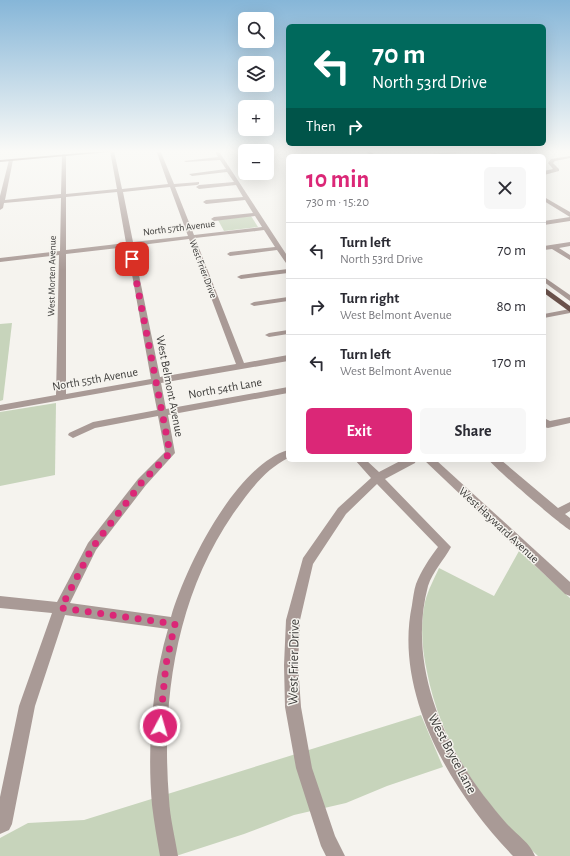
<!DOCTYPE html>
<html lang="en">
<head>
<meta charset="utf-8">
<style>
	body { margin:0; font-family:"Alegreya Sans",sans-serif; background:#f7f7f7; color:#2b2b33; height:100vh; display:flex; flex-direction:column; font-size:15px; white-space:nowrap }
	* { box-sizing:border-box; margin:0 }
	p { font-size:13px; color:#7c7c81 }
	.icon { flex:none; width:22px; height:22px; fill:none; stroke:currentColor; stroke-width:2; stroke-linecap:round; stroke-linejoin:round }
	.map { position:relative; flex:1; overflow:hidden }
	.details { position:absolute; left:286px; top:154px; width:260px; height:308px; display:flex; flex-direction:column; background:#fff; border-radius:6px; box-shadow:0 4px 16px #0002 }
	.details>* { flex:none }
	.guide { position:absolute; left:286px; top:24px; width:260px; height:122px; border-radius:6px; box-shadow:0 4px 16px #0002; background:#00695c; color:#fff; overflow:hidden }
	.controls { position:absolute; left:238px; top:12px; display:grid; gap:8px }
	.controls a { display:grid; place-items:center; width:36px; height:36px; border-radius:6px; background:#fff; box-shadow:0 4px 16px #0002; font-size:20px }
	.pin { position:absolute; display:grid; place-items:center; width:34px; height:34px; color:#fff; margin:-17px; border-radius:8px; box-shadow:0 2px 6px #0006 }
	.me { position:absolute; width:44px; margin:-22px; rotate:6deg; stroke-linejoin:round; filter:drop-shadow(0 0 3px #0008) }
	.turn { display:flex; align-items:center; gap:14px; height:84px; padding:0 20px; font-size:18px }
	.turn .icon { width:52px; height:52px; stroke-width:2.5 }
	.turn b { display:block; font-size:28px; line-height:34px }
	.then { display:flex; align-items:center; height:38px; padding:0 20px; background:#0003; gap:8px; font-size:15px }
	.round { display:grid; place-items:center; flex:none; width:42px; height:42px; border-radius:6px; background:#f7f7f7 }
	.head { display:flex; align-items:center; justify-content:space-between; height:68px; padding:0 20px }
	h1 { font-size:24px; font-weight:600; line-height:30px; color:#db2777 }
	.button { display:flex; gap:8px; margin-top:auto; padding:8px 20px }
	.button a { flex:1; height:46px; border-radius:6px; background:#db2777; color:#fff; font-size:16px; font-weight:600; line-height:46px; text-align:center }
	.button a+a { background:#f7f7f7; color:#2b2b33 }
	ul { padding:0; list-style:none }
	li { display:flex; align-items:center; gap:12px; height:56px; padding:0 20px; border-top:1px solid #e1e1e2 }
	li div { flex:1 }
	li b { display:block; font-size:15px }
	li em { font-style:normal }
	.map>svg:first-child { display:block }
</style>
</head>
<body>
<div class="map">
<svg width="570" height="856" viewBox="0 0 570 856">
	<rect width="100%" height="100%" fill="#f5f3ee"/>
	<g fill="#c7d4bb">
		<polygon points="251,216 258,227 224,231 218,220"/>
		<polygon points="12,323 3,400 0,401 0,324"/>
		<polygon points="56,403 55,475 0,486 0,412"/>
		<path d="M519,551L570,598V856H538C484,806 441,745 427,672C422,649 420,625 425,602C428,590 434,579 439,568L494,596Z"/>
		<polygon points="421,715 443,767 387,786 346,803 294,815 244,834 176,856 0,856 0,838 28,823 84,820"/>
	</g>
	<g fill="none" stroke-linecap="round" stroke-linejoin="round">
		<g fill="#a99a96" fill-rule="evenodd">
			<path d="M111,150L114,151L122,189L168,184L156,150H160L174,184L199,182V184L197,185L175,187L194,235L262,227L255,216L214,221L211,219L214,217L253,213L245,200L206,204L203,202L206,200L243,197L236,185L199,189L196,187L199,185L234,182L227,172L192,176L189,174L226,169L220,160L186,162L184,161L218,157L214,150H218L288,257V264L286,263L277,250L230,256L227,254L230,252L275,247L264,230L195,238L244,363L288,355V361L161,383L166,409L288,387V393L168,415L175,453L146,485L96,550L70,603L171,617C185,568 235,466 288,450V458C264,470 248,493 233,514C176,597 161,700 169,799C170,818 175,837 178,856H160C157,839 154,822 152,805C147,749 152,683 168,629L65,615L35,706L12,824L9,830L0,834V797L19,706L52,613L0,608V596L57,602L88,543L138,479L165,452L158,416L95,428L73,438L68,435L69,433L93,422L157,410L152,384L0,411V405L56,395L59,255L0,262V258L60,251L61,198L4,203L3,208L0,210V196L9,160L11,159L13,160L5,200L61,194L62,155L64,154L66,155V194L117,189L110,151ZM170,187L188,236L133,242L123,192ZM117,192L126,243L66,250V197ZM189,239L236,364L160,377L133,246ZM127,247L151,379L66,394V254Z"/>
			<polygon points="467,150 482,150 431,156 414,156"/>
			<polygon points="484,150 489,150 502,156 496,156"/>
			<polygon points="570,156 570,158 555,161 553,163 559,169 559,171 544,175 544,171 553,169 548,163 551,159"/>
			<polygon points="544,197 570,212 570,217 544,201"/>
			<polygon points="570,217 570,221 544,225 544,221"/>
			<polygon points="570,242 570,246 559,248 570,255 570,260 552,249 544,250 544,246"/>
			<polygon points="288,269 288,273 241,279 237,277 241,275"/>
			<polygon points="544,277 570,295 570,301 544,282"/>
			<polygon points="288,297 288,301 254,306 250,304 254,302"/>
			<polygon points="570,309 570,313 544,318 544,314"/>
			<polygon points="288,330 288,334 269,337 265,335 269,333"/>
			<polygon points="570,417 570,423 548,428 544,427 544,418 550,421"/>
			<path d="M355,460H366L379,472L402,460H416L415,463L385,479L451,547C444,560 433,571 428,586C408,660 440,738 484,796C492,806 499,815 507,824C517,835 530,843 535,856H513C453,794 393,695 412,605C413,598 414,590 416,584C421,571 429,559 438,547L377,484L346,514L313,564L300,620L298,665L301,707L312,768L335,836L345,856H326L321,846L296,768L285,707L284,665L286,620L303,558L338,508L371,478Z"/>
			<polygon points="424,460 436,460 570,582 570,596 565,594"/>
			<path d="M489,460H501L558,508L570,502V511L565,514L570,518V530C563,527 493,467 489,460Z"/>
		</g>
		<g fill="#6b524b" fill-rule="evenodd">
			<polygon points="115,150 131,150 0,162 0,160"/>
			<polygon points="364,150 369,150 376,156 371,156"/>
			<polygon points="544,287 570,306 570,312 544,293"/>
		</g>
	</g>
	<linearGradient id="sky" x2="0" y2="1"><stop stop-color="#86b6d8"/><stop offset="0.56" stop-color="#fafaf7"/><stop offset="1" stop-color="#fafaf7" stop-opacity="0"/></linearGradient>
	<rect width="570" height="270" fill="url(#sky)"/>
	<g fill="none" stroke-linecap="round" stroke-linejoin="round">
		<polyline stroke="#db2777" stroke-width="7" stroke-dasharray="0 12.6" points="132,259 170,453 142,482 92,548 61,608 175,624 166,664 160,726"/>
	</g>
	<g text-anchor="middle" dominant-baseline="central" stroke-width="3" stroke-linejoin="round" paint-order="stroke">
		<g font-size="10" fill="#3b3a38" stroke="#f5f3ee">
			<text transform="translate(179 228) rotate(-7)">North 57th Avenue</text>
			<text transform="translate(203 269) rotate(69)">West Frier Drive</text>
			<text transform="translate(52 276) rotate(-89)">West Morten Avenue</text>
		</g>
		<g font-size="12" fill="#3b3a38" stroke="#f5f3ee">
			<text transform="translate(95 379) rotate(-10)">North 55th Avenue</text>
			<text transform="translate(170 386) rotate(79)">West Belmont Avenue</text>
			<text transform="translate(225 388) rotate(-10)">North 54th Lane</text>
			<text transform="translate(499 525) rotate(43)">West Hayward Avenue</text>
		</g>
		<g font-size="14" fill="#3b3a38" stroke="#f5f3ee">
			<text transform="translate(294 662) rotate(-89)">West Frier Drive</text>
			<text transform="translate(452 754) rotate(62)">West Bryce Lane</text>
		</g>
	</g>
</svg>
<div class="controls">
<a><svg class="icon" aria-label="search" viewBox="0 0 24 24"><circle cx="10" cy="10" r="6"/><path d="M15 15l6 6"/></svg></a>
<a><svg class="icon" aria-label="layers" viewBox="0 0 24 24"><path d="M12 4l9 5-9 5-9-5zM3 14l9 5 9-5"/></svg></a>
<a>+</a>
<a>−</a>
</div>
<div class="pin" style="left:132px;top:259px;background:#d93025"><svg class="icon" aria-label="arrive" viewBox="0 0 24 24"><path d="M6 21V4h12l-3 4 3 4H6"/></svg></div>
<svg class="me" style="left:160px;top:726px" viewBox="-20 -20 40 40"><circle r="17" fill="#db2777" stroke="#fff" stroke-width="3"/><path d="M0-11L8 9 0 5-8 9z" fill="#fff"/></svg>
<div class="guide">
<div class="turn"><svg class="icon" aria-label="left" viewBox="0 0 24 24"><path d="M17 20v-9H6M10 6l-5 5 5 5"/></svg><div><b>70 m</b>North 53rd Drive</div></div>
<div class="then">Then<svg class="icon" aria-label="right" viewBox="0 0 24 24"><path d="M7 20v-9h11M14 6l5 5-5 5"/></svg></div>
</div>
<section class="details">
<div class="head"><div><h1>10 min</h1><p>730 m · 15:20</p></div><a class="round"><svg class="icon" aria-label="close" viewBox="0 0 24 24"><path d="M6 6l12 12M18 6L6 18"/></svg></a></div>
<ul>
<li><svg class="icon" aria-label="left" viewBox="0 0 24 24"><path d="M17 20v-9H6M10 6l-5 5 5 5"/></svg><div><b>Turn left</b><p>North 53rd Drive</p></div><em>70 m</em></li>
<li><svg class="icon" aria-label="right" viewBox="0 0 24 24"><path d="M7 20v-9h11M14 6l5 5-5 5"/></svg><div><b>Turn right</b><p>West Belmont Avenue</p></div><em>80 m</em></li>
<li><svg class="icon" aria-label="left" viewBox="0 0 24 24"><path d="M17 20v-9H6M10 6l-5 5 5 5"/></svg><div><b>Turn left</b><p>West Belmont Avenue</p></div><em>170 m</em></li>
</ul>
<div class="button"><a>Exit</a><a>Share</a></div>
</section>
</div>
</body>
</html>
